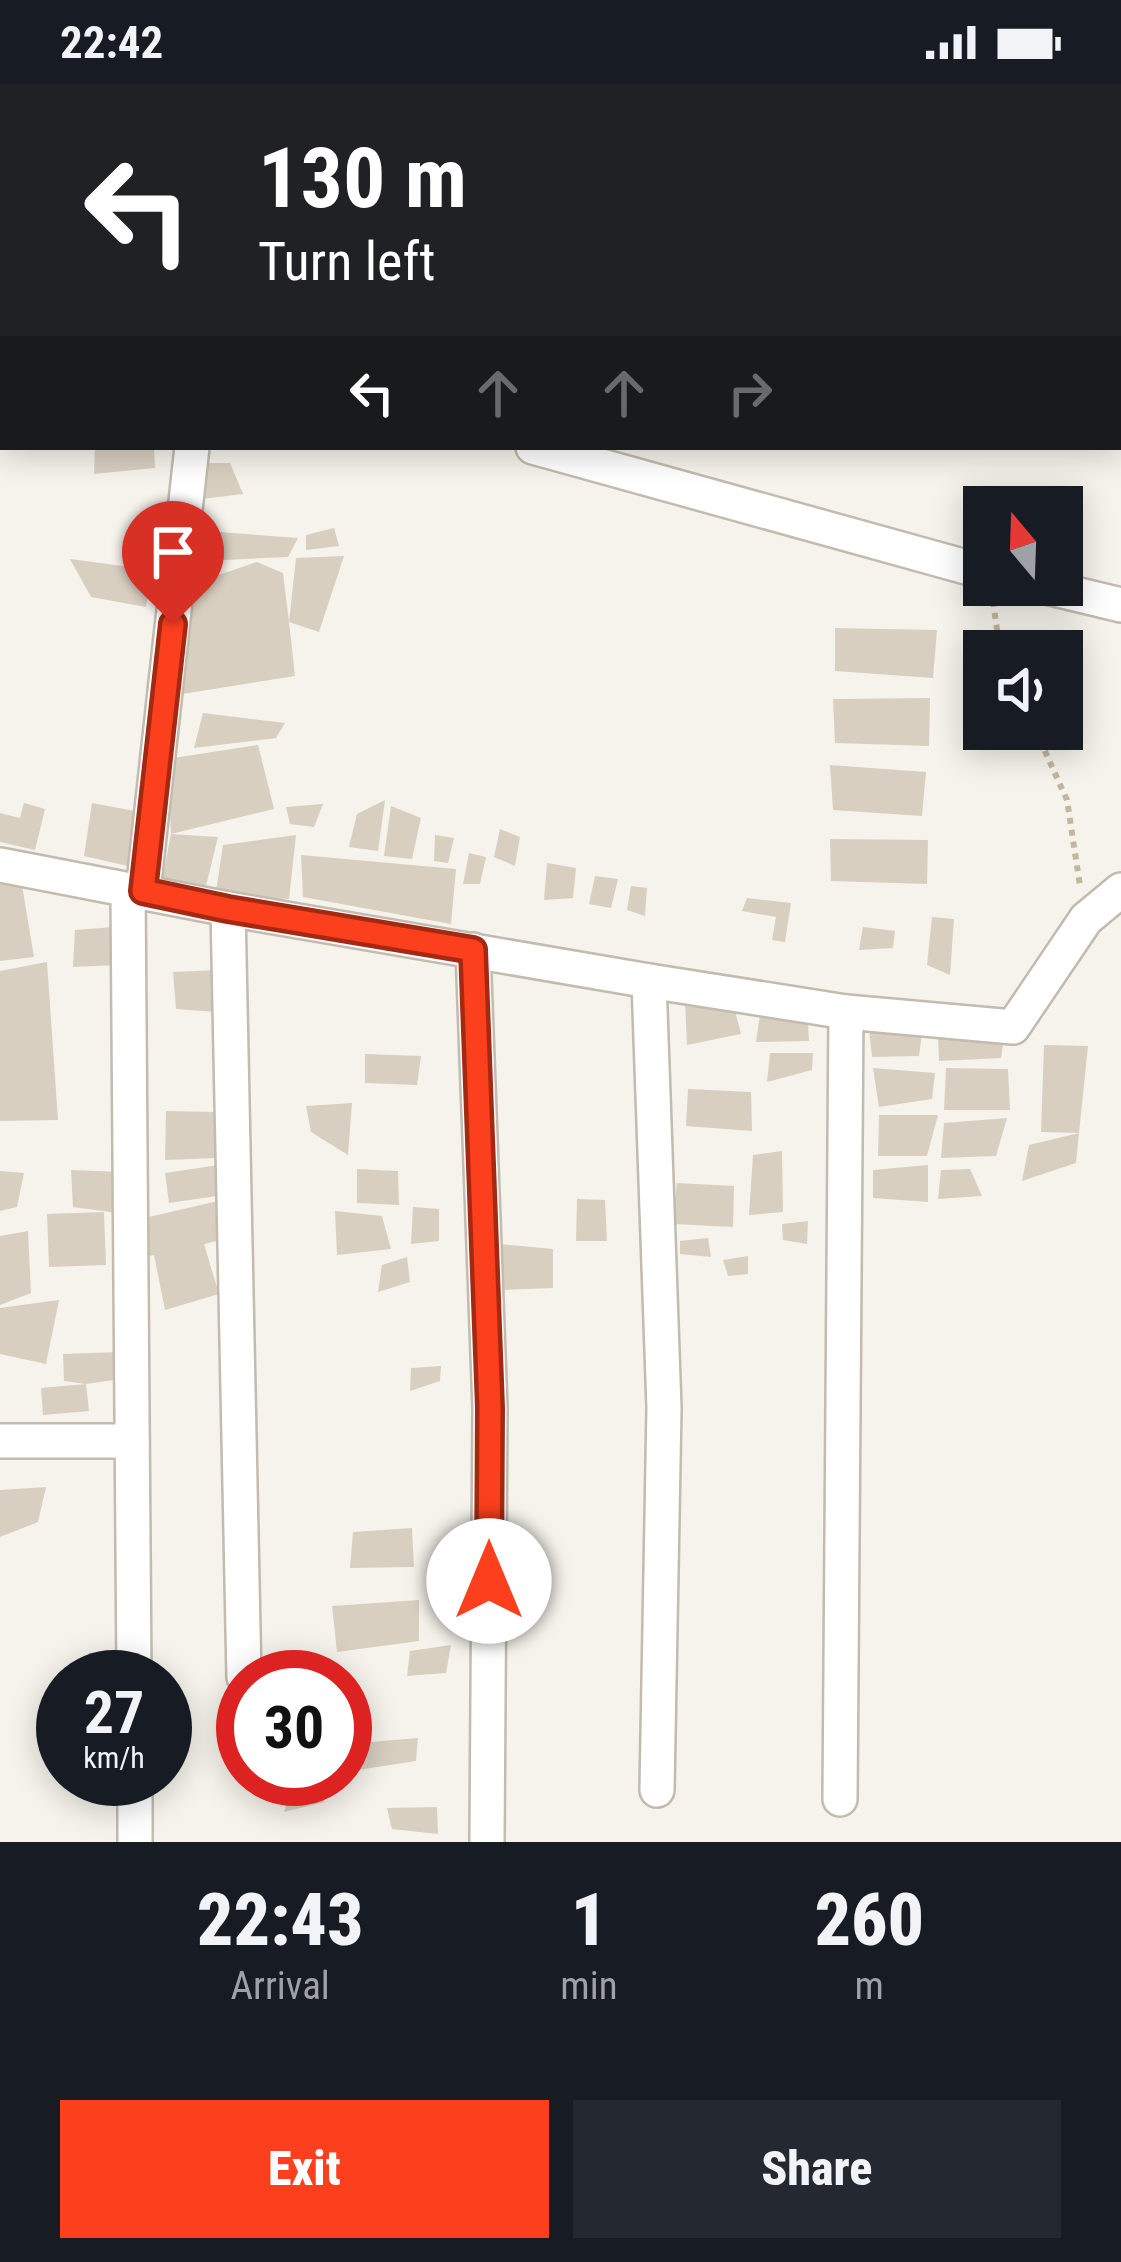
<!DOCTYPE html>
<html lang="en">
<head>
<meta charset="utf-8">
<style>
	body { margin:0; font-family:"Roboto Condensed",sans-serif; background:#242831; color:#f1f3f6; height:100vh; display:flex; flex-direction:column; font-size:45px; white-space:nowrap }
	* { box-sizing:border-box; margin:0 }
	p { font-size:39px; color:#9ea1a6 }
	.icon { flex:none; width:66px; height:66px; fill:none; stroke:currentColor; stroke-width:2; stroke-linecap:round; stroke-linejoin:round }
	.map { position:relative; height:1758px; overflow:hidden }
	.drawer { display:flex; flex-direction:column; background:#171b24; flex:1 }
	.drawer>* { flex:none }
	.hud { position:absolute; left:0px; top:0px; width:1122px; height:366px; box-shadow:0 6px 30px #0003; background:#202124; color:#fff; overflow:hidden }
	.needle { width:78px; rotate:341deg }
	.buttons { position:absolute; left:963px; top:402px; display:grid; gap:24px }
	.buttons a { display:grid; place-items:center; width:120px; height:120px; border-radius:0px; background:#171b24; box-shadow:0 6px 30px #0003; font-size:60px }
	.speed { position:absolute; left:36px; top:1566px; display:flex; gap:24px; font-size:60px; font-weight:700; text-align:center }
	.speed>* { display:grid; place-content:center; width:156px; height:156px; border-radius:50%; background:#171b24; box-shadow:0 6px 30px #0003; line-height:1 }
	.speed small { font-size:30px; font-weight:400 }
	.speed .limit { border:18px solid #d22; background:#fff; color:#111 }
	.pin { position:absolute; display:grid; place-items:center; width:102px; height:102px; color:#fff; margin:-123px -51px; border-radius:50% 50% 50% 0; rotate:-45deg; box-shadow:0 0 12px #0007 }
	.pin .icon { rotate:45deg }
	.me { position:absolute; width:132px; margin:-66px; rotate:0deg; stroke-linejoin:round; filter:drop-shadow(0 0 9px #0008) }
	.turn { display:flex; align-items:center; gap:42px; height:252px; padding:0 60px; font-size:54px }
	.turn .icon { width:156px; height:156px; stroke-width:2.5 }
	.turn b { display:block; font-size:84px; line-height:102px }
	.lanes { display:flex; align-items:center; height:114px; padding:0 60px; background:#0003; justify-content:center; gap:60px; direction:ltr }
	.lanes .off { opacity:.35 }
	.eta { display:flex; justify-content:space-evenly; align-items:center; height:204px; text-align:center }
	.eta b { font-size:72px; font-weight:800; line-height:84px }
	.button { display:flex; gap:24px; margin-top:auto; padding:24px 60px }
	.button a { flex:1; height:138px; border-radius:0px; background:#fc3f1d; color:#fff; font-size:48px; font-weight:800; line-height:138px; text-align:center }
	.button a+a { background:#242831; color:#f1f3f6 }
	.status { display:flex; justify-content:space-between; align-items:center; height:84px; padding:0 60px; background:#171b24; direction:ltr }
	.status svg { height:33px; fill:currentColor }
	.map>svg:first-child { display:block }
</style>
</head>
<body>
<div class="status"><b>22:42</b><svg viewBox="0 0 49 12"><path d="M0 12V9h3v3zM5 12V6h3v6zM10 12V3h3v9zM15 12V0h3v12zM26 1h20v11H26zM47 4h2v5h-2z"/></svg></div>
<div class="map">
<svg width="1121" height="1758" viewBox="0 0 1121 1758">
	<rect width="100%" height="100%" fill="#f6f3ec"/>
	<g fill="#d8cfc1">
		<polygon points="95,363 154,363 155,384 94,390"/>
		<polygon points="198,379 230,379 243,410 194,416"/>
		<polygon points="334,444 339,462 306,466 306,451"/>
		<polygon points="206,447 298,454 288,473 201,477"/>
		<polygon points="344,472 319,548 289,538 295,592 176,611 195,499 257,478 283,489 289,538 296,474"/>
		<polygon points="70,475 153,486 146,523 91,513"/>
		<polygon points="835,544 937,546 933,594 835,587"/>
		<polygon points="930,614 929,662 835,659 833,615"/>
		<polygon points="203,629 285,639 276,654 194,664"/>
		<polygon points="258,661 274,725 171,750 218,753 204,810 161,802 171,750 167,675"/>
		<polygon points="830,681 926,688 922,732 833,726"/>
		<polygon points="385,716 378,767 349,763 357,730"/>
		<polygon points="24,719 45,725 35,766 0,758 0,729 20,734"/>
		<polygon points="92,719 140,728 132,783 84,772"/>
		<polygon points="323,720 314,743 290,740 286,723"/>
		<polygon points="391,722 421,734 412,775 384,772"/>
		<polygon points="500,745 520,753 515,782 494,773"/>
		<polygon points="296,751 289,815 215,814 223,761"/>
		<polygon points="435,751 454,754 448,779 434,777"/>
		<polygon points="830,755 928,756 927,800 831,797"/>
		<polygon points="469,769 486,773 480,800 463,800"/>
		<polygon points="301,771 456,785 451,840 303,813"/>
		<polygon points="547,779 576,784 573,814 544,816"/>
		<polygon points="20,789 34,873 0,877 0,793"/>
		<polygon points="595,792 618,795 611,824 589,820"/>
		<polygon points="631,802 647,804 645,832 627,826"/>
		<polygon points="747,814 791,819 785,858 772,856 776,833 742,827"/>
		<polygon points="932,833 954,835 950,891 927,881"/>
		<polygon points="114,843 117,881 73,883 75,846"/>
		<polygon points="863,843 895,847 893,864 859,866"/>
		<polygon points="47,878 58,1036 0,1037 0,887"/>
		<polygon points="218,886 217,928 176,925 173,888"/>
		<polygon points="685,918 734,923 741,950 687,961"/>
		<polygon points="760,931 808,940 809,957 756,958"/>
		<polygon points="869,945 922,949 919,972 872,973"/>
		<polygon points="938,952 1003,960 1001,974 939,977"/>
		<polygon points="1044,961 1088,962 1079,1049 1041,1048"/>
		<polygon points="770,969 813,969 812,986 767,998"/>
		<polygon points="365,970 421,972 417,1001 365,999"/>
		<polygon points="873,984 935,989 932,1015 879,1023"/>
		<polygon points="946,984 1008,985 1010,1026 944,1026"/>
		<polygon points="688,1005 751,1008 752,1047 686,1042"/>
		<polygon points="352,1019 348,1071 311,1048 306,1022"/>
		<polygon points="166,1027 216,1028 218,1074 165,1076"/>
		<polygon points="879,1031 938,1031 927,1072 878,1072"/>
		<polygon points="1007,1034 996,1072 941,1074 944,1039"/>
		<polygon points="1079,1049 1076,1079 1022,1097 1029,1061"/>
		<polygon points="782,1067 783,1128 749,1131 753,1071"/>
		<polygon points="226,1080 231,1110 169,1119 165,1089"/>
		<polygon points="928,1081 928,1118 873,1114 873,1086"/>
		<polygon points="357,1085 398,1087 399,1121 357,1119"/>
		<polygon points="970,1085 982,1112 938,1115 941,1086"/>
		<polygon points="71,1086 122,1088 118,1129 73,1123"/>
		<polygon points="0,1087 24,1089 17,1123 0,1127"/>
		<polygon points="677,1099 734,1102 733,1143 672,1140"/>
		<polygon points="577,1115 605,1116 607,1157 576,1157"/>
		<polygon points="218,1117 221,1156 204,1160 219,1210 165,1226 154,1171 145,1173 140,1135"/>
		<polygon points="413,1123 439,1125 439,1157 411,1160"/>
		<polygon points="335,1127 382,1132 391,1165 337,1171"/>
		<polygon points="104,1128 106,1181 49,1183 47,1130"/>
		<polygon points="808,1137 807,1160 783,1156 782,1140"/>
		<polygon points="28,1147 31,1209 0,1221 0,1152"/>
		<polygon points="708,1154 711,1173 680,1170 680,1157"/>
		<polygon points="500,1160 553,1165 553,1204 503,1206"/>
		<polygon points="748,1172 748,1190 728,1192 723,1176"/>
		<polygon points="407,1173 410,1198 378,1208 382,1181"/>
		<polygon points="59,1216 46,1280 0,1270 0,1224"/>
		<polygon points="120,1268 121,1295 86,1300 64,1297 63,1270"/>
		<polygon points="441,1282 440,1297 410,1307 411,1284"/>
		<polygon points="86,1300 89,1327 43,1331 41,1304"/>
		<polygon points="46,1403 38,1438 0,1453 0,1406"/>
		<polygon points="412,1444 414,1483 350,1484 353,1448"/>
		<polygon points="419,1516 419,1557 337,1568 332,1522"/>
		<polygon points="451,1561 446,1589 407,1592 410,1567"/>
		<polygon points="418,1654 416,1677 351,1687 360,1659"/>
		<polygon points="294,1695 329,1695 324,1718 284,1728"/>
		<polygon points="437,1723 438,1750 392,1745 387,1724"/>
	</g>
	<g fill="none" stroke-linecap="round" stroke-linejoin="round">
		<defs>
			<g id="minor">
				<polyline points="0,215 3,216"/>
				<polyline points="533,363 984,488"/>
				<polyline points="1038,501 1121,521"/>
				<polyline points="0,781 228,825 649,897 846,928 1013,943 1086,835 1121,806"/>
				<polyline points="128,807 134,1593"/>
				<polyline points="143,807 192,363"/>
				<polyline points="228,825 244,1593"/>
				<polyline points="473,866 490,1324 487,1756"/>
				<polyline points="649,897 664,1324 657,1706"/>
				<polyline points="0,1357 132,1357"/>
				<polyline points="135,1695 135,1758"/>
				<polyline points="840,1715 846,928"/>
			</g>
			<g id="trunk">
				<polyline points="0,19 3,19"/>
				<polyline points="1119,42 1121,42"/>
			</g>
		</defs>
		<use href="#minor" stroke="#c2bbae" stroke-width="38"/>
		<use href="#trunk" stroke="#e0a43c" stroke-width="58"/>
		<g stroke="#c4b79f" stroke-width="6" stroke-dasharray="6 6" stroke-linecap="butt">
			<polyline points="993,517 1000,567"/>
			<polyline points="1035,645 1067,716 1080,802"/>
		</g>
		<use href="#minor" stroke="#fff" stroke-width="33"/>
		<use href="#trunk" stroke="#ffd985" stroke-width="54"/>
	</g>
	<g fill="none" stroke-linecap="round" stroke-linejoin="round">
		<defs>
			<polyline id="route" points="173,540 143,807 228,825 473,866 490,1324 489,1497"/>
		</defs>
		<use href="#route" stroke="#a42913" stroke-width="30"/>
		<use href="#route" stroke="#fc3f1d" stroke-width="21"/>
	</g>
</svg>
<div class="buttons">
<a><svg class="needle" viewBox="-14 -14 28 28"><path d="M0-13l5 13h-10z" fill="#e53935"/><path d="M0 13l5-13h-10z" fill="#9ea1a6"/></svg></a>
<a><svg class="icon" aria-label="sound" viewBox="0 0 24 24"><path d="M4 9h4l5-4v14l-5-4H4zM17 9q2 3 0 6"/></svg></a>
</div>
<div class="speed"><div>27<small>km/h</small></div><div class="limit">30</div></div>
<div class="pin" style="left:173px;top:540px;background:#d93025"><svg class="icon" aria-label="arrive" viewBox="0 0 24 24"><path d="M6 21V4h12l-3 4 3 4H6"/></svg></div>
<svg class="me" style="left:489px;top:1497px" viewBox="-20 -20 40 40"><circle r="19" fill="#fff"/><path d="M0-13L10 11 0 6-10 11z" fill="#fc3f1d"/></svg>
<div class="hud">
<div class="turn"><svg class="icon" aria-label="left" viewBox="0 0 24 24"><path d="M17 20v-9H6M10 6l-5 5 5 5"/></svg><div><b>130 m</b>Turn left</div></div>
<div class="lanes"><svg class="icon" aria-label="left" viewBox="0 0 24 24"><path d="M17 20v-9H6M10 6l-5 5 5 5"/></svg><svg class="icon off" aria-label="ahead" viewBox="0 0 24 24"><path d="M12 20V5M6 11l6-6 6 6"/></svg><svg class="icon off" aria-label="ahead" viewBox="0 0 24 24"><path d="M12 20V5M6 11l6-6 6 6"/></svg><svg class="icon off" aria-label="right" viewBox="0 0 24 24"><path d="M7 20v-9h11M14 6l5 5-5 5"/></svg></div>
</div>
</div>
<section class="drawer">
<div class="eta">
<div><b>22:43</b><p>Arrival</p></div>
<div><b>1</b><p>min</p></div>
<div><b>260</b><p>m</p></div>
</div>
<div class="button"><a>Exit</a><a>Share</a></div>
</section>
</body>
</html>
